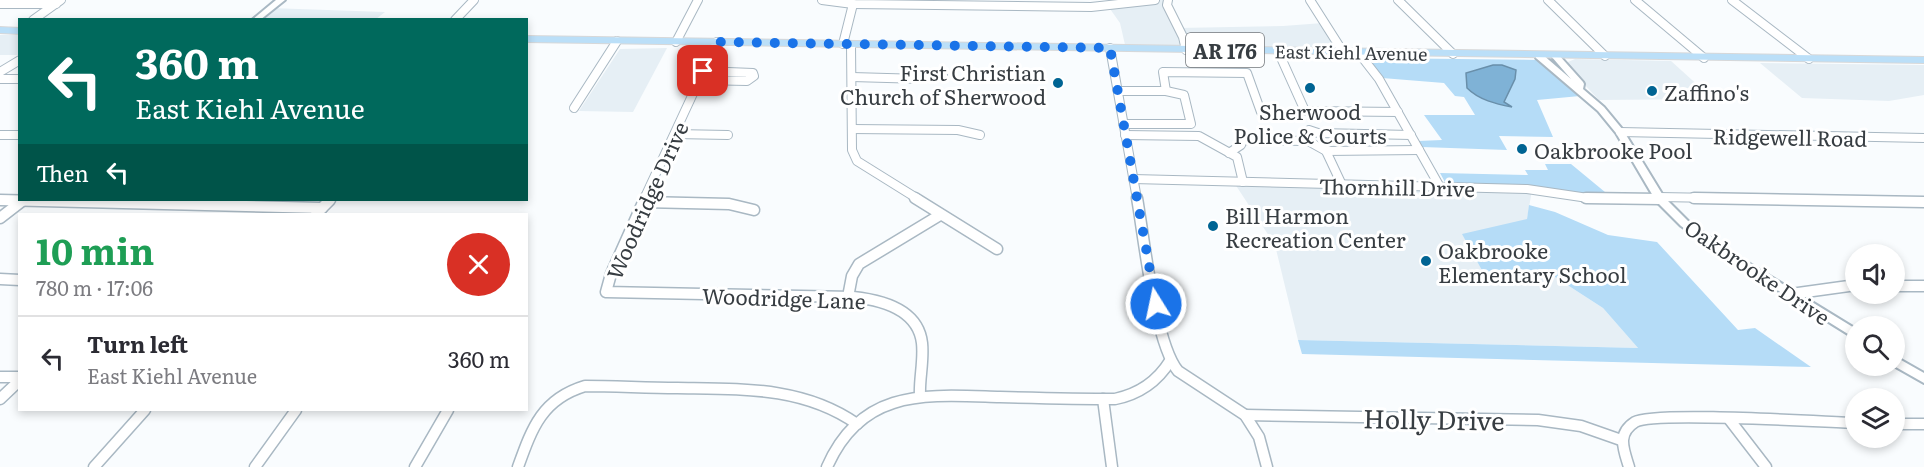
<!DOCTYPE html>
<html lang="en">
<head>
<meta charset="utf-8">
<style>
	body { margin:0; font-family:Literata,serif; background:#f7f7f7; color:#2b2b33; height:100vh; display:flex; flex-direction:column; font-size:22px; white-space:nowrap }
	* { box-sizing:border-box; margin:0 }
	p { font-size:20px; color:#7c7c81 }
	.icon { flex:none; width:33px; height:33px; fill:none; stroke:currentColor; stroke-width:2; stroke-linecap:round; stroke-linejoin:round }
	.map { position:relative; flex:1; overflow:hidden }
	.drawer { position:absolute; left:18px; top:213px; width:510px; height:198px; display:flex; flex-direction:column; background:#fff; border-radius:0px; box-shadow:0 3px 9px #0003 }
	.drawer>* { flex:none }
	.guide { position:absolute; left:18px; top:18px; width:510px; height:183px; border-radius:0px; box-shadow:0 3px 9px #0003; background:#00695c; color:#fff; overflow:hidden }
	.buttons { position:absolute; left:1845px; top:244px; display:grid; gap:12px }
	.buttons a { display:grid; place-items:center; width:60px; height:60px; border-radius:50%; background:#fff; box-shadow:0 3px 9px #0003; font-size:30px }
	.pin { position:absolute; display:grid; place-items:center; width:51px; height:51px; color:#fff; margin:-26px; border-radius:12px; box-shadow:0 3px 9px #0006 }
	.me { position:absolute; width:66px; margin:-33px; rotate:350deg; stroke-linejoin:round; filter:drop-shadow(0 0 4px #0008) }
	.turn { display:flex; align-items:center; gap:21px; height:126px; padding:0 18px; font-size:27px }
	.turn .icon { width:78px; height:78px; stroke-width:2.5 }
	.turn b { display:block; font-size:42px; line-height:51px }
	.then { display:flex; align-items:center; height:57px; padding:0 18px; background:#0003; gap:12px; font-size:22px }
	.round { display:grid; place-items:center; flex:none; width:63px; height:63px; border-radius:32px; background:#f7f7f7 }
	.head { display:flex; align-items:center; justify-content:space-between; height:102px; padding:0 18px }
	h1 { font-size:36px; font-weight:700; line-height:45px; color:#1e9e55 }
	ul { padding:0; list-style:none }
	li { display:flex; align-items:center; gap:18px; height:84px; padding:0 18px; border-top:2px solid #e1e1e2 }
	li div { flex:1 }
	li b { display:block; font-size:22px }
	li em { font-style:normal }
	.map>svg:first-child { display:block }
</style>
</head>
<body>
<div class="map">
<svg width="1924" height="467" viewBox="0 0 1924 467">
	<rect width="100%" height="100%" fill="#f9fcfe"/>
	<g fill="#e6eff5">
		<polygon points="1155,0 1168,0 1178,28 1283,26 1323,23 1343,52 1126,49 1120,23 1108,6"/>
		<polygon points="270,8 385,12 376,19 256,20"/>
		<rect x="0" y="35" width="19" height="20"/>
		<polygon points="667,48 633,112 579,111 620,49"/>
		<polygon points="1575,59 1671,61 1713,99 1599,100 1568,67 1568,62"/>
		<polygon points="1760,63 1924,65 1924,95 1889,101 1802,98"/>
		<polygon points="1233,181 1532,190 1527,219 1555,277 1603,308 1638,348 1298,340 1275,245"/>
	</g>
	<g fill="#b5dcf7">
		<polygon points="1368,58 1539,60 1580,96 1537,100 1553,137 1499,136 1507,150 1422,147 1418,141 1442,140 1424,115 1475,115 1464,97 1455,96 1444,83 1382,78"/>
		<polygon points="1545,164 1571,164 1611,197 1446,184 1440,173 1528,175 1525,170 1548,170"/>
		<polygon points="1529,205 1555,212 1608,235 1657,242 1738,330 1755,328 1811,367 1302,354 1298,340 1638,348 1603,308 1555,277 1489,283 1462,234 1527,219"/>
	</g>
	<path fill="#7fb2d6" stroke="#698faa" stroke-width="1.5" d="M1493,65H1502L1516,70L1515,79L1504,102L1512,107C1496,104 1479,100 1467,88L1466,73Z"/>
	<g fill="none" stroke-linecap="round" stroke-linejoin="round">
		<defs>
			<g id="minor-far1">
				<polyline points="822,0 853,4 1091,7 1155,0"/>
				<polyline points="1168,0 1167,5 1183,37 1186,50"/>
				<polyline points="1310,0 1343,52"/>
				<polyline points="1398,0 1453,54"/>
				<polyline points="1548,0 1605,56"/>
				<polyline points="1635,0 1704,58"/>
				<polyline points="1732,0 1809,59"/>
				<polyline points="0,4 56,4"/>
				<polyline points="33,20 61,0"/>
				<polyline points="455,20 474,0"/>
				<polyline points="676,42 698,0"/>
				<polyline points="843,44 853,4"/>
				<polyline points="851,45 852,150 857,161 918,199"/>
				<polyline points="1110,48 1137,199"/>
				<polyline points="1278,51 1305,111 1398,112"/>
				<polyline points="1358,52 1379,79 1440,187"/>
				<polyline points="0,72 20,60"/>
				<polyline points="852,77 922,79 943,75"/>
				<polyline points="0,79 20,79"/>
				<polyline points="699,80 747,81 754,76 753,73 703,71"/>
				<polyline points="1118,91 1166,91 1184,95 1191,124 1123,124"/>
				<polyline points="1166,91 1163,72 1247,73 1261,112"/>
				<polyline points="574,108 617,41"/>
				<polyline points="852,129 958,130 980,135"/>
				<polyline points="1620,132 1924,138"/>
				<polyline points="675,134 728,135"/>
				<polyline points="0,135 20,135"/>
				<polyline points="1125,135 1199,136 1237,157 1243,182"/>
				<polyline points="1308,141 1326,151 1342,185"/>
				<polyline points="1326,151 1419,150"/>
				<polyline points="1229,153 1241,145 1243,140 1308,141 1309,130 1318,133 1411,135"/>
				<polyline points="1133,179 1527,189 1588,198 1660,199"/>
				<polyline points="1659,197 1773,199"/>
				<polyline points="644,199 717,42"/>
			</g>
			<g id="minor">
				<path d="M645,198L611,274L606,292L853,297C882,300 918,309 922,343C924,361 919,379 920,396"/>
				<polyline points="915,198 997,249"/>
				<path d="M1137,198C1144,238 1155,343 1178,371L1245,415L1259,437L1267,467"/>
				<polyline points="1586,198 1660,199"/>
				<polyline points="1694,198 1924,202"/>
				<polyline points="0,200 322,208"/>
				<polyline points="644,202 729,204 754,210"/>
				<polyline points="316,214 330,200"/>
				<polyline points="0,218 22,201"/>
				<polyline points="0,279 20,280"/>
				<polyline points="1894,286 1924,286"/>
				<polyline points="1791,294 1856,285"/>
				<polyline points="848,297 852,276 859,264 940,215"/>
				<polyline points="0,377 20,377"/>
				<polyline points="0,399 20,380"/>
				<polyline points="1103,399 1112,467"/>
				<polyline points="1245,415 1538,420 1581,426 1621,440"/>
				<polyline points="1729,419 1766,467"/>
				<polyline points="1894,424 1924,424"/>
				<polyline points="94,467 145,410"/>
				<polyline points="255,467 296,410"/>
				<polyline points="415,467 448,410"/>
				<path d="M518,467C532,428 542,399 585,386C616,386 646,388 677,388C740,389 803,386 857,424"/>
				<path d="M827,467C862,387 927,395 1000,397C1038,398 1077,399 1115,399C1139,394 1157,382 1170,361"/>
				<path d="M1629,467C1624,450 1616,434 1635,422C1653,411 1823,422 1856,423"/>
			</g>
			<g id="tertiary">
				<polygon points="276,0 285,0 260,20 252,20"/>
				<polygon points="1536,54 1542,54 1571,79 1551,56 1552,54 1558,54 1583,82 1584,84 1583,89 1604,107 1623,130 1664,197 1689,222 1732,253 1856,329 1856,339 1724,257 1681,226 1656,201 1616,133 1598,111 1536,58"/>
				<polygon points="1894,356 1924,373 1924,383 1894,366"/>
			</g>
			<g id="primary">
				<polygon points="0,27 20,28 20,34 0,33"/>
				<polygon points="526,36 1924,57 1924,63 526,42"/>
			</g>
		</defs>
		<use href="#minor-far1" stroke="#a9b8c3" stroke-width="10"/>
		<use href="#minor" stroke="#a9b8c3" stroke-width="13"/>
		<use href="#tertiary" stroke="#a9b8c3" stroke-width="4"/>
		<use href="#primary" stroke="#d7d8d9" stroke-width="2"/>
		<use href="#minor-far1" stroke="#fff" stroke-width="8"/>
		<use href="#minor" stroke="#fff" stroke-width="10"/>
		<use href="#tertiary" fill="#fff" fill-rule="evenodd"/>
		<use href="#primary" fill="#bbdff8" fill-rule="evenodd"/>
	</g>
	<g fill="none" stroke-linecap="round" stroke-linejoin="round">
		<polyline stroke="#1a73e8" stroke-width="10" stroke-dasharray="0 18" points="703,71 717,42 1110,48 1156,304"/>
	</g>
	<g fill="#006493" stroke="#fff" stroke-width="2">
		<circle cx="1058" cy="83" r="6"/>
		<circle cx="1310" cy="88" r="6"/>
		<circle cx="1652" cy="91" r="6"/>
		<circle cx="1522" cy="149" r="6"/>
		<circle cx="1213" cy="226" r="6"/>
		<circle cx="1426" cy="261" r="6"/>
	</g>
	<g text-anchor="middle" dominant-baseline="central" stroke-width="6" stroke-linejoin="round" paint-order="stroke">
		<g font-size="18" fill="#373d42" stroke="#fff">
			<text transform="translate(1351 52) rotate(1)">East Kiehl Avenue</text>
		</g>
		<rect fill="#fff" stroke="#73777b" stroke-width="1.5" x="1186" y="33" width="78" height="34" rx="4.5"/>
		<g font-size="20" font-weight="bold" fill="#373d42">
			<text x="1225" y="50">AR 176</text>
		</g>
		<g font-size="21" fill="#373d42" stroke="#fff" text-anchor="start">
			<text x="1046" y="71" text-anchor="end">First Christian<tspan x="1046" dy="24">Church of Sherwood</tspan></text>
			<text x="1664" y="91">Zaffino's</text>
			<text x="1310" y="110" text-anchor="middle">Sherwood<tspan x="1310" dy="24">Police &amp; Courts</tspan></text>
			<text x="1534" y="149">Oakbrooke Pool</text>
			<text x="1225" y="214">Bill Harmon<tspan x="1225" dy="24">Recreation Center</tspan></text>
			<text x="1438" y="249">Oakbrooke<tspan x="1438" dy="24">Elementary School</tspan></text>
		</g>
		<g font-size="21" fill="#373d42" stroke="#fff">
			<text transform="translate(1790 136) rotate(1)">Ridgewell Road</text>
			<text transform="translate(1397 186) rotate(1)">Thornhill Drive</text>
			<text transform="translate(646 200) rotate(-66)">Woodridge Drive</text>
			<text transform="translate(1758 271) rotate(34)">Oakbrooke Drive</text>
			<text transform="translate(784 297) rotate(2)">Woodridge Lane</text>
		</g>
		<g font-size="26" fill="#373d42" stroke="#fff">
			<text transform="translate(1434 418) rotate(1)">Holly Drive</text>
		</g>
	</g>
</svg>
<div class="buttons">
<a><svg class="icon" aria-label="sound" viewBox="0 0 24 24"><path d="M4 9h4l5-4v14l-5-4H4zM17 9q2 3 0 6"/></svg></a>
<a><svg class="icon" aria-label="search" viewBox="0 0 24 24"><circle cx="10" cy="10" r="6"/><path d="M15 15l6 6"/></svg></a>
<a><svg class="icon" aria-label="layers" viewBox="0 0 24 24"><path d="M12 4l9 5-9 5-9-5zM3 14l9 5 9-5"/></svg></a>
</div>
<div class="pin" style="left:703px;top:71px;background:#d93025"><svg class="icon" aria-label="arrive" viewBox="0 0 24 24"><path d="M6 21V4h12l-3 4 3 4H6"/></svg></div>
<svg class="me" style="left:1156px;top:304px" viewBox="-20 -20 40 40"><circle r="17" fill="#1a73e8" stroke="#fff" stroke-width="3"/><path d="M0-11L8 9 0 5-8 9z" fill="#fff"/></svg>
<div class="guide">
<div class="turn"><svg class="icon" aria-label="left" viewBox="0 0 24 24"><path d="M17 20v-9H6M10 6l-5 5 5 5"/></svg><div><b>360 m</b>East Kiehl Avenue</div></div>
<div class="then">Then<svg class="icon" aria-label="left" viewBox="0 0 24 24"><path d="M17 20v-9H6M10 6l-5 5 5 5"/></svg></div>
</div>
<section class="drawer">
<div class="head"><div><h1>10 min</h1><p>780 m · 17:06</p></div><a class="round" style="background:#d93025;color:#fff"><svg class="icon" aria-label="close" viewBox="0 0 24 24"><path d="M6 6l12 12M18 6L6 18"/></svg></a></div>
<ul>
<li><svg class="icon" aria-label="left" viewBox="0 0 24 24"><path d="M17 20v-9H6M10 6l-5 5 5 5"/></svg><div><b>Turn left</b><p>East Kiehl Avenue</p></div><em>360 m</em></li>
</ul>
</section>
</div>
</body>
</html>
